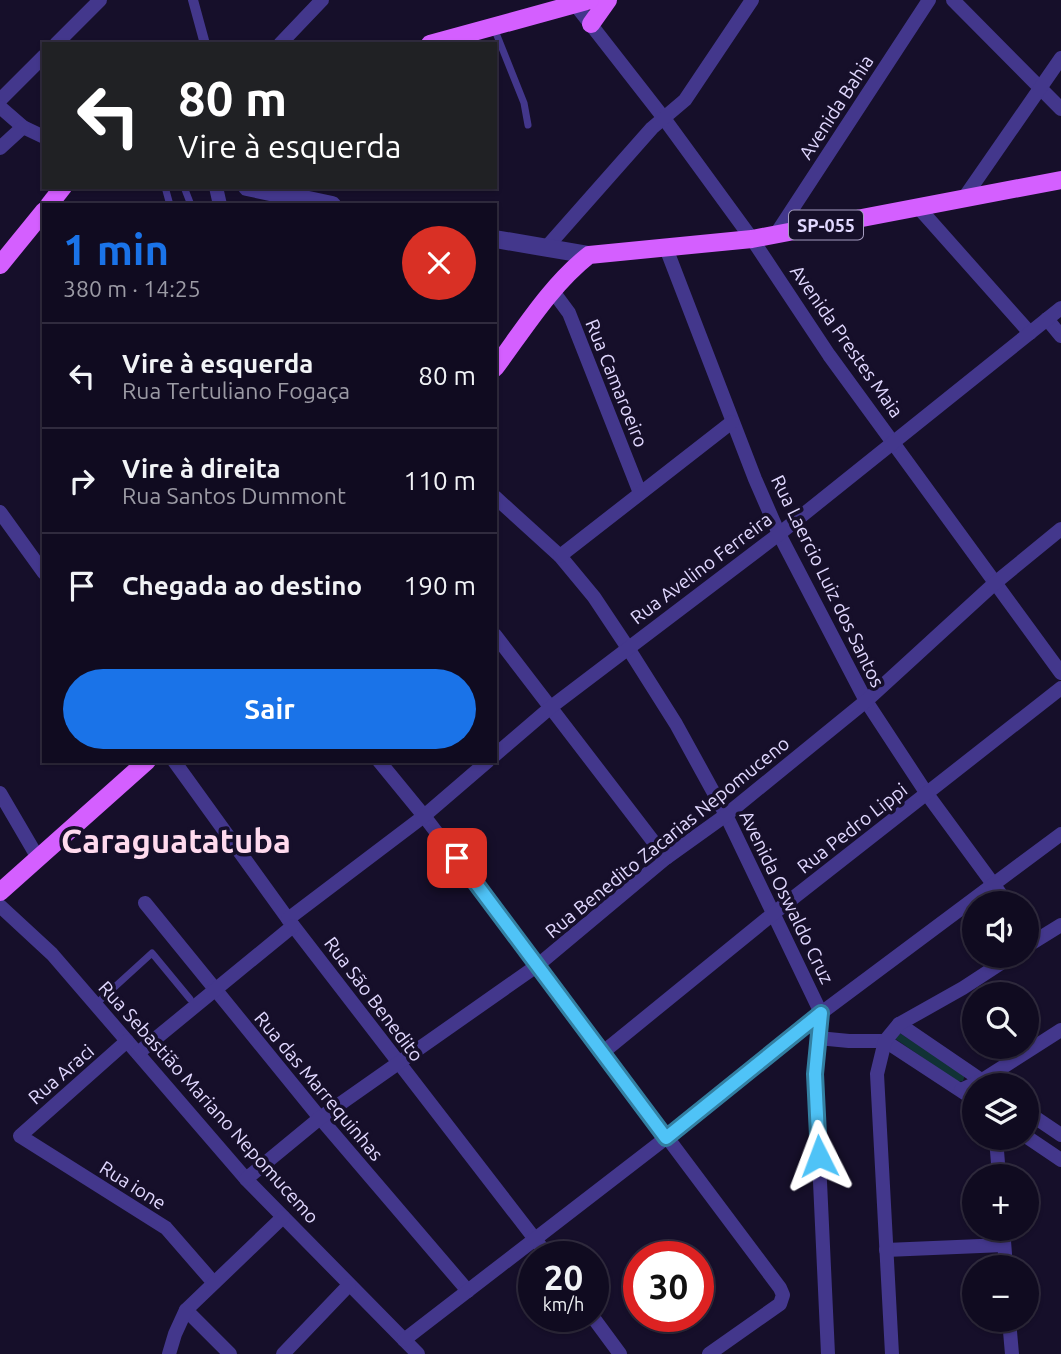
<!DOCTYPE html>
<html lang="pt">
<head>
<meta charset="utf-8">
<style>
	body { margin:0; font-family:Ubuntu,sans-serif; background:#1e192d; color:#f1f3f6; height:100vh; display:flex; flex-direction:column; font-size:26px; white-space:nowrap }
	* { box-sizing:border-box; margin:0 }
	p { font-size:23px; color:#9c9ba5 }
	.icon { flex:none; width:38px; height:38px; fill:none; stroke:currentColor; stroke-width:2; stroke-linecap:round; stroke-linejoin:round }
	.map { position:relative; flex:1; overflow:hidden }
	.details { position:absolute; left:42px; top:203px; width:455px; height:560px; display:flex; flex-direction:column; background:#100b20; border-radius:0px; box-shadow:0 2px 5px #0004,0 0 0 2px #302b3e }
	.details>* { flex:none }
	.guide { position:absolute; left:42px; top:42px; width:455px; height:147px; border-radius:0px; box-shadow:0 2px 5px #0004,0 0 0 2px #302b3e; background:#202124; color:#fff; overflow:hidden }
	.fabs { position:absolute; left:962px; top:891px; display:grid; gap:14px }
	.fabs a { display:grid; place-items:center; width:77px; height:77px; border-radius:50%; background:#100b20; box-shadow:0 2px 5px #0004,0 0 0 2px #302b3e; font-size:35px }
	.speed { position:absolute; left:518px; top:1241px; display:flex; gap:14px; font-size:35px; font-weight:700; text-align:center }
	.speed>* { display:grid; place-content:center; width:91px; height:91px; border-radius:50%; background:#100b20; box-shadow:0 2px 5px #0004,0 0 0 2px #302b3e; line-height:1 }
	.speed small { font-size:18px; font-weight:400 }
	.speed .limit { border:10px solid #d22; background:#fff; color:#111 }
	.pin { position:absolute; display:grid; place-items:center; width:60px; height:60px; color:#fff; margin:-30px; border-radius:14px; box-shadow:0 4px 10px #0006 }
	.me { position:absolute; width:77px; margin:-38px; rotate:357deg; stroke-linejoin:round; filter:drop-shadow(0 0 5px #0008) }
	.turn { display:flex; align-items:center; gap:24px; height:147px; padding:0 21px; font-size:32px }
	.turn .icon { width:91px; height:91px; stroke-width:2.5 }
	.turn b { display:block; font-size:49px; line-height:60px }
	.round { display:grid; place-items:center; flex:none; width:74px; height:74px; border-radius:37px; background:#1e192d }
	.overview { display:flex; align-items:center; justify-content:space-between; height:119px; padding:0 21px }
	h1 { font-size:42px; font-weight:700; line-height:52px; color:#1a73e8 }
	.action { display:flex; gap:14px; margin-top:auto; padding:14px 21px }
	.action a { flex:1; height:80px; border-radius:42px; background:#1a73e8; color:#fff; font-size:28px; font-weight:700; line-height:80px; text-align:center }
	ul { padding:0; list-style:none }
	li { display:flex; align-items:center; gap:21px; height:105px; padding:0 21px; border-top:2px solid #302b3e }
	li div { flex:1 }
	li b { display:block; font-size:26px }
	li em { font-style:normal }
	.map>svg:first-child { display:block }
</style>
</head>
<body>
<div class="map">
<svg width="1061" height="1354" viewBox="0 0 1061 1354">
	<rect width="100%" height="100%" fill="#160f2a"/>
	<polygon fill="#113235" points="895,1030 965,1075 963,1081 958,1082 894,1038"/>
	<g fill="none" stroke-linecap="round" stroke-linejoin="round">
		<g stroke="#43378c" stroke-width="7">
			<polyline points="494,28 524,103 528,125"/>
			<polyline points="165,187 170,205"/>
			<polyline points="184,187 191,205"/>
			<polyline points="96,1004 152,953 190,999"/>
		</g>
		<polyline stroke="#43378c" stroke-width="10" points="193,0 205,44"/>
		<g stroke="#43378c" stroke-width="14">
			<polyline points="953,0 1061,109"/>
			<polyline points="574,3 663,117 752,239 829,355 1061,673"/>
			<polyline points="56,44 100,0"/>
			<polyline points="280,44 322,0"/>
			<polyline points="0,100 44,56"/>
			<polyline points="0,107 23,127 44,137"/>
			<polyline points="0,148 23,127"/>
			<polyline points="216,187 220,205"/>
			<polyline points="964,198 1061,58"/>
			<polyline points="918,207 1030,333"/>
			<polyline points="776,234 929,0"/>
			<polyline points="666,248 755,479 779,534 866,701 927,794 1007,903"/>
			<polyline points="545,249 652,128 685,100 752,0"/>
			<polyline points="552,290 569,313 640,493"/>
			<polyline points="1047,319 1061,336"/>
			<polyline points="495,497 560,556 594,597 628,648 676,724 726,815 821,1013 818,1038 849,1041 885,1041"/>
			<polyline points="0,512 44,573"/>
			<polyline points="560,556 732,422"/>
			<polyline points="495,635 666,858"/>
			<polyline points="495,755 551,707 779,534 1061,308"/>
			<polyline points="174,761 288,919 548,1256"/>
			<polyline points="379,761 424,816 538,965 780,1288 783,1295 780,1304 709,1354"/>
			<polyline points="0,793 38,858"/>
			<polyline points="145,903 320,1118 468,1291"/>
			<polyline points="0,906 52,954 246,1179 418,1354"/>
			<polyline points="288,919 424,816 488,761"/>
			<polyline points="1027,946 1061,925"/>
			<polyline points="899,1024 987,1084"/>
			<polyline points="818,1038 815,1074 828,1354"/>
			<polyline points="127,1041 20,1136 166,1228 213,1282"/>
			<polyline points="885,1041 975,1100"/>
			<polyline points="138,1053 293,926"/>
			<polyline points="602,1053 774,913 1061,688"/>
			<polyline points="961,1090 981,1081 1061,1030"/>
			<polyline points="1027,1112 1061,1135"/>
			<polyline points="1027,1137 1061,1160"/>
			<polyline points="996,1138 999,1176"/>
			<polyline points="246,1179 320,1118 538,965 666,858 726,815 866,701 995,583 1061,529"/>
			<polyline points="1003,1228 1006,1267"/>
			<polyline points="886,1250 1004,1245"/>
			<polyline points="186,1310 230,1354"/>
			<polyline points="592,1316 620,1354"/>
			<polyline points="1009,1320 1012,1354"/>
			<polyline points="404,1340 666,1138 821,1013 1061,834"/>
			<polyline points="169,1354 175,1334 186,1310 283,1217"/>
			<polyline points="283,1354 349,1285"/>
			<polyline points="892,1354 877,1074 885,1041 899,1024 963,988 1012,956"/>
		</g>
		<g stroke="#43378c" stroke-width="18">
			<polyline points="247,187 332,205"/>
			<polyline points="495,239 589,255"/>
		</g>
		<g stroke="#d45fff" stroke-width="18">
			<polyline points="591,24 608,0"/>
			<polyline points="430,44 590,0"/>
			<polyline points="49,205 63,187"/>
			<polyline points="0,265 44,211"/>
			<path d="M495,368C524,329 550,286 589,255L752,239L1061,180"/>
			<polyline points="0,892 147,761"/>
		</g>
	</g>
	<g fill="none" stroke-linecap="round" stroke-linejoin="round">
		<defs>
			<polyline id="route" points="457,858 666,1138 821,1013 815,1074 819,1156"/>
		</defs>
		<use href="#route" stroke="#337fa1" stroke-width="18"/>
		<use href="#route" stroke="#4fc3f7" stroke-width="12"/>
	</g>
	<g text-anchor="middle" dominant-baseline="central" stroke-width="7" stroke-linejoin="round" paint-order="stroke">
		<rect fill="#160f2a" stroke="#a49cbf" stroke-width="2" x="789" y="210.5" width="74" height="29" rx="5"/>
		<g font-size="18" font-weight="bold" fill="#e1d8ff">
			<text x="826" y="225">SP-055</text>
		</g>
		<g font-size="19" fill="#e1d8ff" stroke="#160f2a">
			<text transform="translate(836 107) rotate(-57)">Avenida Bahia</text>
			<text transform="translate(847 341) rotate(55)">Avenida Prestes Maia</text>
			<text transform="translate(617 383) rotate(68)">Rua Camaroeiro</text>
			<text transform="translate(701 568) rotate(-37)">Rua Avelino Ferreira</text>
			<text transform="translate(828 581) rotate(64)">Rua Laercio Luiz dos Santos</text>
			<text transform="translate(852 828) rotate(-38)">Rua Pedro Lippi</text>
			<text transform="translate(667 837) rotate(-39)">Rua Benedito Zacarias Nepomuceno</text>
			<text transform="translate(787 897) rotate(64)">Avenida Oswaldo Cruz</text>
			<text transform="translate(374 999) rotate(53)">Rua São Benedito</text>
			<text transform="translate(61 1074) rotate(-41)">Rua Araci</text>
			<text transform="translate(319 1086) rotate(50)">Rua das Marrequinhas</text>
			<text transform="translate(209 1102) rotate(48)">Rua Sebastião Mariano Nepomucemo</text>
			<text transform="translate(133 1185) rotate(32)">Rua ione</text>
		</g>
		<g font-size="33" font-weight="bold" fill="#ffdaee" stroke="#160f2a">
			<text x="176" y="840">Caraguatatuba</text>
		</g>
	</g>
</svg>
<div class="fabs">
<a><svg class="icon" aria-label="sound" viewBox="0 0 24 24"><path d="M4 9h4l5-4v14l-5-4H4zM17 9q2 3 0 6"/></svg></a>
<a><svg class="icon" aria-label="search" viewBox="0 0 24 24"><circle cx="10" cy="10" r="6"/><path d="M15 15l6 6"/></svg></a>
<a><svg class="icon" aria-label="layers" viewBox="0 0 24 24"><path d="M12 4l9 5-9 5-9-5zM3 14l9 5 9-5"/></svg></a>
<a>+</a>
<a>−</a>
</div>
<div class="speed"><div>20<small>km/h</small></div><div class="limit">30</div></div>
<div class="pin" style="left:457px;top:858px;background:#d93025"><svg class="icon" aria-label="arrive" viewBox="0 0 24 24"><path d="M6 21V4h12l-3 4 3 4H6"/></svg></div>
<svg class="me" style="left:819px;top:1156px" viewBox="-20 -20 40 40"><path d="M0-17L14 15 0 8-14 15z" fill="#4fc3f7" stroke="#fff" stroke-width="4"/></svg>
<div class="guide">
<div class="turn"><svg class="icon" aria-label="left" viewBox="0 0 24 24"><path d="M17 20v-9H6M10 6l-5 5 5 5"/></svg><div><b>80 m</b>Vire à esquerda</div></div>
</div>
<section class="details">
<div class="overview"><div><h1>1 min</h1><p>380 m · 14:25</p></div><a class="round" style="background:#d93025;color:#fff"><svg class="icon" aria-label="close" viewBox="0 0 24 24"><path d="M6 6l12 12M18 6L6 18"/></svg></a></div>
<ul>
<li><svg class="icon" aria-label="left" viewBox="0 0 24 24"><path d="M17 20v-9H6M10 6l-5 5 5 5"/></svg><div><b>Vire à esquerda</b><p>Rua Tertuliano Fogaça</p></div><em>80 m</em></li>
<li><svg class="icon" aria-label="right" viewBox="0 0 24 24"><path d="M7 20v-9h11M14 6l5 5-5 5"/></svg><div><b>Vire à direita</b><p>Rua Santos Dummont</p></div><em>110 m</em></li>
<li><svg class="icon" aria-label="arrive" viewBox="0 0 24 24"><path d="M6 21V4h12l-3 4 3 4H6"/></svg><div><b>Chegada ao destino</b></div><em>190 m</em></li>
</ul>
<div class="action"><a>Sair</a></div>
</section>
</div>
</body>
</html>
